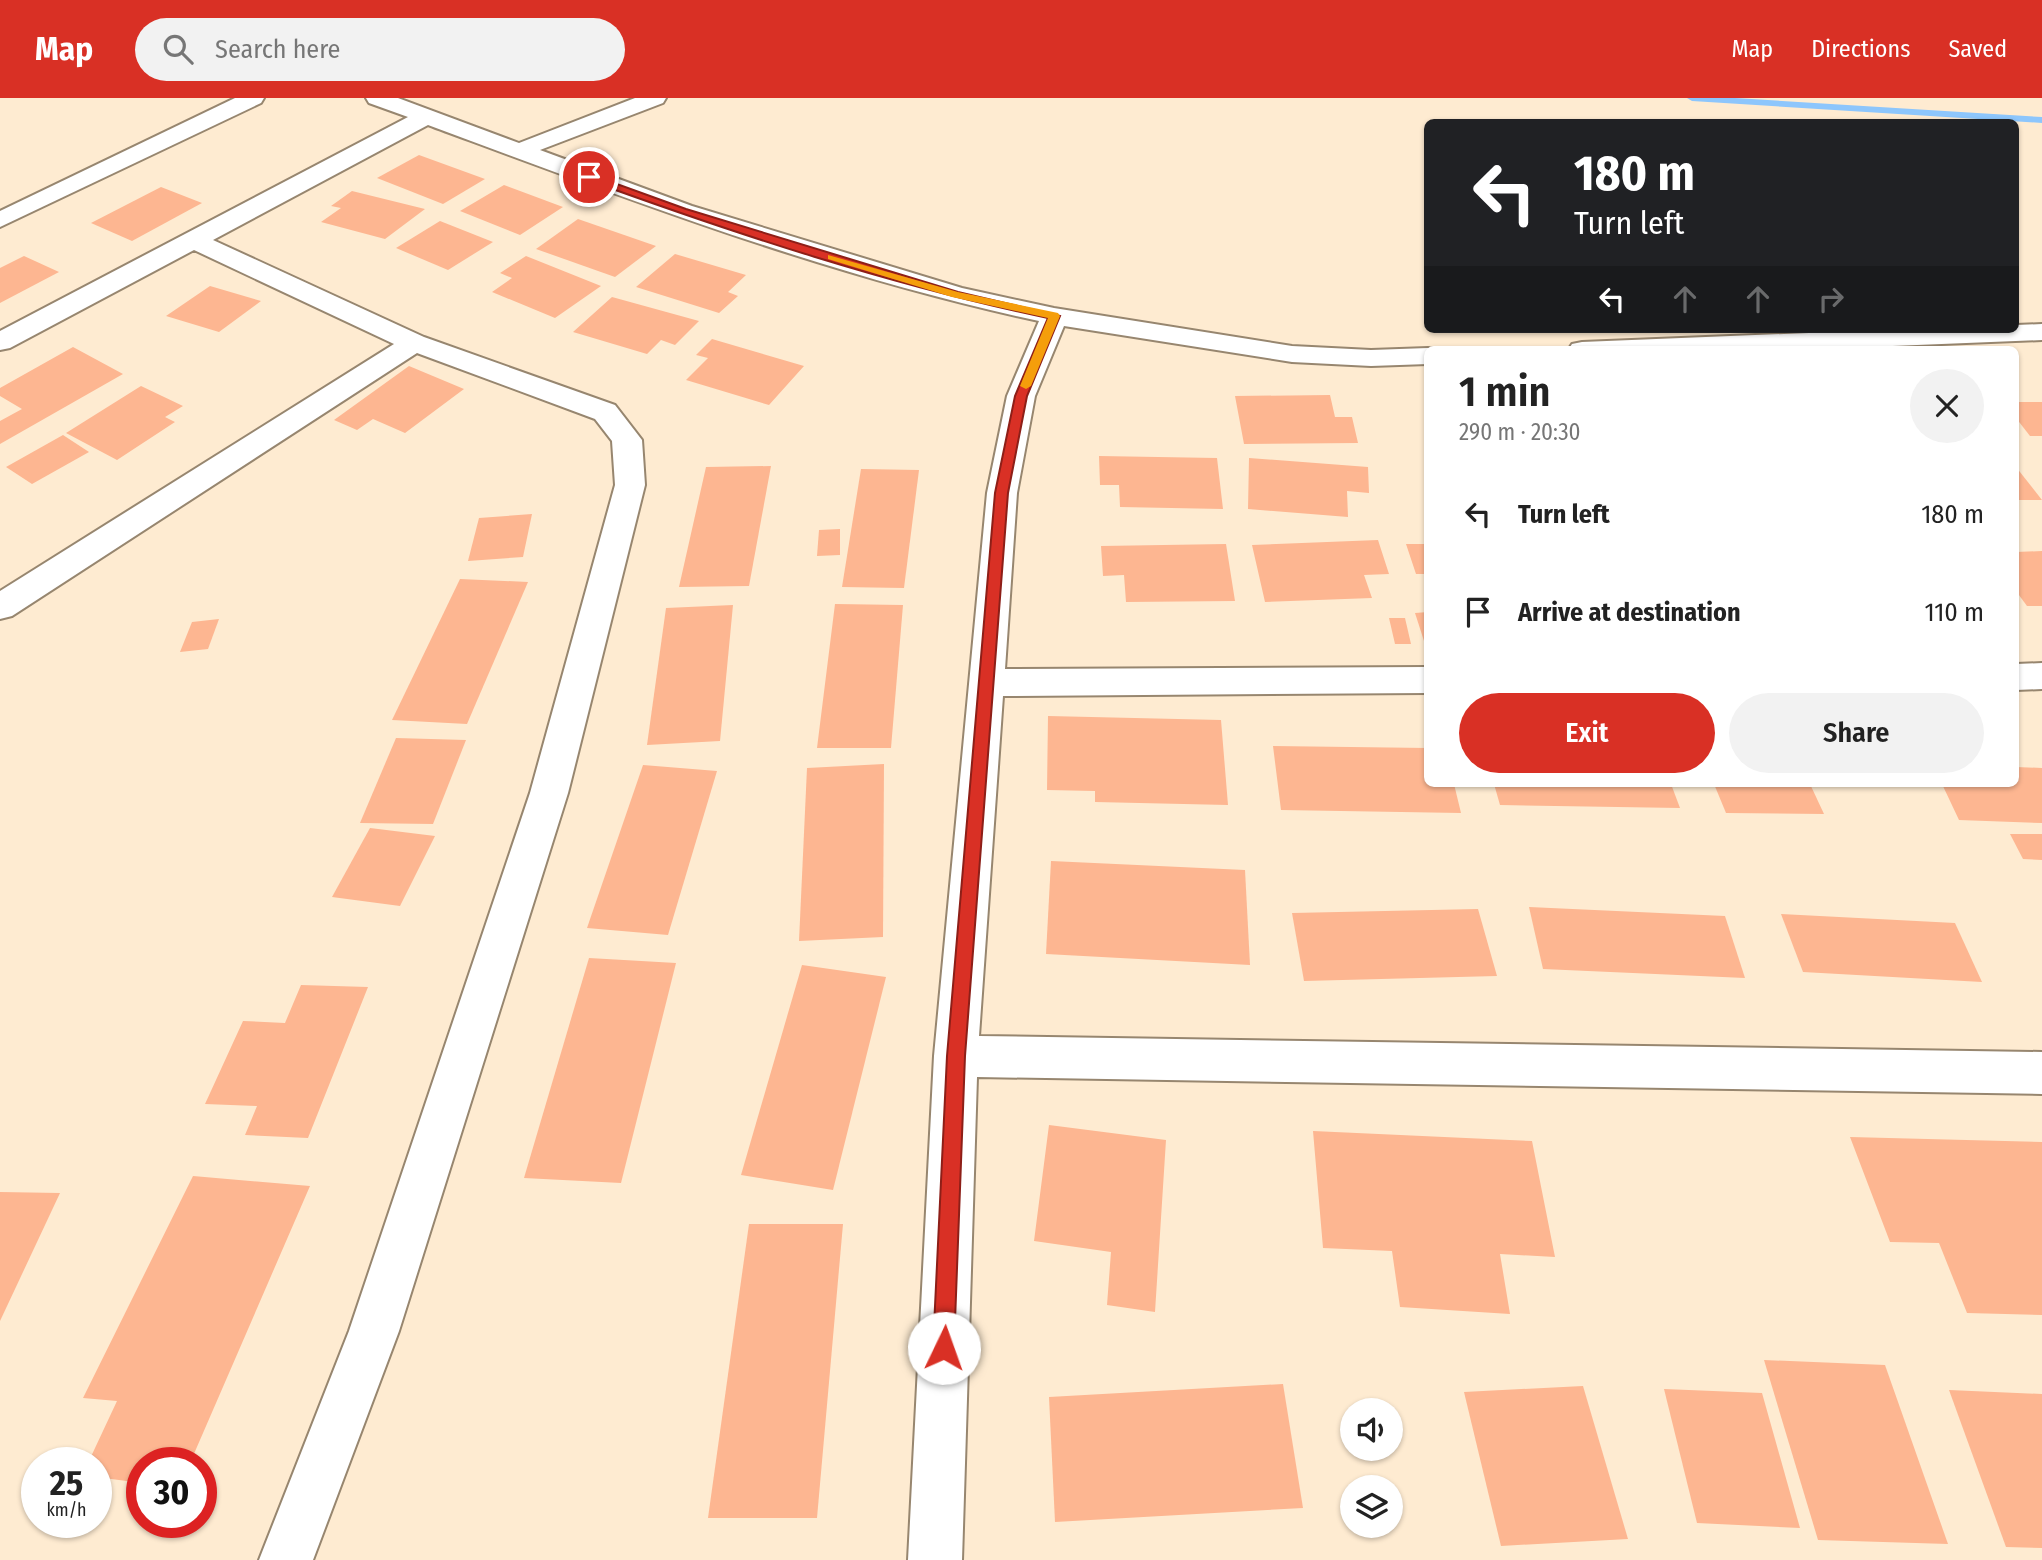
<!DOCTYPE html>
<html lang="en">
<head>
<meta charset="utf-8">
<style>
	body { margin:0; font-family:"Fira Sans Condensed",sans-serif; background:#f2f2f2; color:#222; height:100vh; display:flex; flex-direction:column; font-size:26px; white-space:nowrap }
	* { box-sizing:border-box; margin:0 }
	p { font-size:23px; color:#767676 }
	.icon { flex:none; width:38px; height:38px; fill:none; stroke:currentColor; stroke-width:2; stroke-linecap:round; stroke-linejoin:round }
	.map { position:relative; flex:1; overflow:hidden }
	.panel { position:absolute; left:1424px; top:248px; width:595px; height:441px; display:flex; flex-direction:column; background:#fff; border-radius:10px; box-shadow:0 2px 5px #0004 }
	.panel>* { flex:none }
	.guide { position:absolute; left:1424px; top:21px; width:595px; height:214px; border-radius:10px; box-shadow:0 2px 5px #0004; background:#202124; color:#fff; overflow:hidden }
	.controls { position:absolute; left:1340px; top:1300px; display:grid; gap:14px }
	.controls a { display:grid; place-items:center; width:63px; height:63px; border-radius:50%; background:#fff; box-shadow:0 2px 5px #0004; font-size:35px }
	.speed { position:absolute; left:21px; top:1349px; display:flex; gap:14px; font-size:35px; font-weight:700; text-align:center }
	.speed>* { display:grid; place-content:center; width:91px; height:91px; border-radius:50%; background:#fff; box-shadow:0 2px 5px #0004; line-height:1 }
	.speed small { font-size:18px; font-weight:400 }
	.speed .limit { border:10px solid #d22; background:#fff; color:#111 }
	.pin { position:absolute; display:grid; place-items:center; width:60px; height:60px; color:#fff; margin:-30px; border:4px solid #fff; border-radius:50%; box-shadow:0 2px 7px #0007 }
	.me { position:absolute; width:77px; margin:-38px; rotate:3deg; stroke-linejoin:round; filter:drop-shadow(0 0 5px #0008) }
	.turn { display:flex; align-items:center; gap:24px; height:147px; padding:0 35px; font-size:32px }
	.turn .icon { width:91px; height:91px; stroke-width:2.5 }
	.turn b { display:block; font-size:49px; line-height:60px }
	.lanes { display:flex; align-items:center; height:66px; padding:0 35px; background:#0003; justify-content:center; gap:35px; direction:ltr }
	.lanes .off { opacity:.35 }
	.round { display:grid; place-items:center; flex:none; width:74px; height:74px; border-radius:37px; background:#f2f2f2 }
	.summary { display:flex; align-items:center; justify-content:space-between; height:119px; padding:0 35px }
	h1 { font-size:42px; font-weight:600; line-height:52px }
	.cta { display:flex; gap:14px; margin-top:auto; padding:14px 35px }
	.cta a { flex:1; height:80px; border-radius:42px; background:#d93025; color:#fff; font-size:28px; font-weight:600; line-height:80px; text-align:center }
	.cta a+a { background:#f2f2f2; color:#222 }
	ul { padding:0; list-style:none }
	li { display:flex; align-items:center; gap:21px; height:98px; padding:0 35px }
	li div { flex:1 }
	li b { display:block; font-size:26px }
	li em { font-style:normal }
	header { display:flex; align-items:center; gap:42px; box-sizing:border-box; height:98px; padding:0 35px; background:#d93025; color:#fff }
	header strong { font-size:33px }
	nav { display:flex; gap:38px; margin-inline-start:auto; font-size:24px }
	.search { width:490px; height:63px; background:#f2f2f2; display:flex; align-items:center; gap:18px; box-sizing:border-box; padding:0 24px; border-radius:38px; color:#767676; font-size:26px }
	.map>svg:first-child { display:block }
</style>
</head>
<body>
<header>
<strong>Map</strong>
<div class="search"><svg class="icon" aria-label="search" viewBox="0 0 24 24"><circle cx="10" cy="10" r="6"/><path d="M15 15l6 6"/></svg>Search here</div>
<nav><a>Map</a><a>Directions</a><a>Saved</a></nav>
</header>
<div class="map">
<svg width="2042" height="1462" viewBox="0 0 2042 1462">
	<rect width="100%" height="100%" fill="#feebd1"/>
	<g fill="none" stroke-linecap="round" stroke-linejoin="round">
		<polygon fill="#8dc6fc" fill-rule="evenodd" points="1687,0 1735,0 2042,19 2042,25 1692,3"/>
	</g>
	<g fill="#fdb691">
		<polygon points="419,57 485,81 443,106 377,80"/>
		<polygon points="504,87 563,109 520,137 460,113"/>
		<polygon points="161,89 202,105 132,143 91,125"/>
		<polygon points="352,93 425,111 385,141 321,124 341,110 331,108"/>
		<polygon points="578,121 656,148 615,179 536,151"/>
		<polygon points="440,123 493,144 448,172 396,150"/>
		<polygon points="675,156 746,177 728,194 738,198 719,215 636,189"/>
		<polygon points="24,158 59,174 0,205 0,170"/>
		<polygon points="526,158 601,188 555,220 492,194 512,180 500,175"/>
		<polygon points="210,188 261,203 219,234 166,218"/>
		<polygon points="612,199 699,223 675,247 661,242 647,256 573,234"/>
		<polygon points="712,241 804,268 769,307 686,282 708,260 696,257"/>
		<polygon points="73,249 123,276 0,346 0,323 22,311 0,298 0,290"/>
		<polygon points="409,268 464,291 405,335 373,321 357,332 334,322"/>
		<polygon points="141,288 183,308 165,319 175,324 117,362 66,335"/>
		<polygon points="1330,297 1335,319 1352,319 1358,345 1244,346 1235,298"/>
		<polygon points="2016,304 2042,304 2042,338 2030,338 2016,320"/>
		<polygon points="63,337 89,354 32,386 6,369"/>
		<polygon points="1099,358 1217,360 1223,411 1120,409 1119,387 1100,387"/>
		<polygon points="1249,360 1368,369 1369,395 1347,393 1348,419 1248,411"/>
		<polygon points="771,368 749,488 679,489 706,369"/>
		<polygon points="2016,369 2042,402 2016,402"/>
		<polygon points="861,371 919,372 904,490 842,489"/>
		<polygon points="532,416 523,459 468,463 479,420"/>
		<polygon points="840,431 840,457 817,458 819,432"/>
		<polygon points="1378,442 1389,476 1364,477 1372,500 1265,504 1252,447"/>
		<polygon points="1226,446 1235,503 1126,504 1124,477 1103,478 1101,448"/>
		<polygon points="1406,446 1428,446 1428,476 1416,476"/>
		<polygon points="2042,453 2042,508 2027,508 2016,493 2016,454"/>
		<polygon points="460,481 528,484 467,626 392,622"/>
		<polygon points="835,506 903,507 891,650 817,650"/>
		<polygon points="733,507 720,643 647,647 666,510"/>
		<polygon points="1428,514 1428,543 1424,543 1415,515"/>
		<polygon points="1389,520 1405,520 1411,546 1395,546"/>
		<polygon points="219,521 208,551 180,554 192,524"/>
		<polygon points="1048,618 1221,622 1228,707 1095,704 1095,693 1047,692"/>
		<polygon points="396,640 466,642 433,726 360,725"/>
		<polygon points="1273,648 1428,650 1428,686 1454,686 1461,715 1281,712"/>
		<polygon points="884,666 883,839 799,843 807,670"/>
		<polygon points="643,667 717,673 668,837 587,830"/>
		<polygon points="2016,669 2042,670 2042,725 1959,722 1942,686 2016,686"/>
		<polygon points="1494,686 1671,686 1680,710 1500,707"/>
		<polygon points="1714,686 1810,686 1824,716 1726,715"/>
		<polygon points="370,730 435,738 400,808 332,799"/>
		<polygon points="2010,736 2042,736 2042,762 2023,761"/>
		<polygon points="1051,763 1245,772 1250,867 1046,856"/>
		<polygon points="1529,809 1725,818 1745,880 1543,871"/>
		<polygon points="1478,811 1497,878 1304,883 1292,815"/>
		<polygon points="1781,816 1955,825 1982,884 1803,874"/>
		<polygon points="589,860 676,865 621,1085 524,1080"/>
		<polygon points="802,867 886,879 833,1092 741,1077"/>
		<polygon points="301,887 368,889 308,1040 245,1037 257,1008 205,1006 243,923 285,925"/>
		<polygon points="1049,1027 1166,1042 1155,1214 1107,1207 1111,1154 1034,1143"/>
		<polygon points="1313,1033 1532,1043 1555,1159 1500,1156 1510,1216 1400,1209 1392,1153 1323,1150"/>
		<polygon points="1850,1039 2042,1044 2042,1217 1967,1215 1939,1145 1890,1144"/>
		<polygon points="193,1078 310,1088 190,1365 142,1365 142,1385 96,1379 96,1365 88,1365 117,1303 83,1300"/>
		<polygon points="0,1094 60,1095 0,1223"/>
		<polygon points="749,1126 843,1126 817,1420 708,1420"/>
		<polygon points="1764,1262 1885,1267 1948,1446 1818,1442"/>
		<polygon points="1283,1286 1303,1410 1055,1424 1049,1299"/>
		<polygon points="1583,1288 1628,1441 1501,1448 1464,1294"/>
		<polygon points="1664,1291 1762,1295 1800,1430 1697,1425"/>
		<polygon points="1949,1292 2042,1296 2042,1450 2006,1449"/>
	</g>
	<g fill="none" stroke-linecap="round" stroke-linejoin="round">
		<defs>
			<g id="minor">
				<polygon points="235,0 264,0 261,5 0,129 0,113"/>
				<path d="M366,0H398L519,45L635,0H666L663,5L540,52L692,108L962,190L1054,210L1292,248L1371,252L1428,250L1438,252H1428V266L1371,268L1292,264L1064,228L1035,298L1017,395L1005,571L1428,569V595L1003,598L979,938L2042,954V996L977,979L962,1462H908L934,958L987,395L1007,298L1039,223C829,178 628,101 428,27L213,142L424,239L615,307L642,342L645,387L568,695L399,1233L313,1462H259L349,1233L530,695L615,387L612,343L595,321L417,255L12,518L0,521V493L394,246L194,152L10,250L0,252V233L408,19L369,5Z"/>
				<polygon points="2042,226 2042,242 1794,252 1568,252 1572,246 1582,244 1908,231 2016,231 2016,227"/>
				<polygon points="2042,565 2042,591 2016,592 2016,566"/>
			</g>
		</defs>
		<use href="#minor" stroke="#97866f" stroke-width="4"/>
		<use href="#minor" fill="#fff" fill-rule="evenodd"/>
	</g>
	<path fill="#d93025" stroke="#8d1f18" stroke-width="2" d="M585,77H592L686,111L958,194L1060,218L1027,298L1008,395L965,958L954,1250L951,1257L944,1260L936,1257L933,1250L947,958L995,395L1015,298L1048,220C891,187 736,136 585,81Z"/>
	<polygon fill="#f59e0b" points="828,157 958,194 1058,215 1060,218 1031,288 1026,291 1020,288 1048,220 952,199 828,161"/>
</svg>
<div class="controls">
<a><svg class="icon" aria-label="sound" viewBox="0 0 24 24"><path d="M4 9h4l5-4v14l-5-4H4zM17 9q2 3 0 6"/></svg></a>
<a><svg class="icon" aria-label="layers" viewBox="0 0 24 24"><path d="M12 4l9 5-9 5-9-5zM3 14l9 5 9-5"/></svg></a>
</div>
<div class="speed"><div>25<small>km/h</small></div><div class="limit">30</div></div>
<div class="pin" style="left:589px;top:79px;background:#d93025"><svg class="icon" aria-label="arrive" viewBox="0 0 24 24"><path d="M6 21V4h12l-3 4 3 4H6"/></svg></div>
<svg class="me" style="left:944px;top:1250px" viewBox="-20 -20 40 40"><circle r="19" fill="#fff"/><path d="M0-13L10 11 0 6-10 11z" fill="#d93025"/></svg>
<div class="guide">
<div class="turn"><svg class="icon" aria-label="left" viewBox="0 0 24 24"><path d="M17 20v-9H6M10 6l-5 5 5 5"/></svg><div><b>180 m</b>Turn left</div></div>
<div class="lanes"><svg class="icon" aria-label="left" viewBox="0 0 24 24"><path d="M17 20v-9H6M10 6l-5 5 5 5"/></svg><svg class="icon off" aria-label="ahead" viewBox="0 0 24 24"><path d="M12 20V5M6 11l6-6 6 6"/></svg><svg class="icon off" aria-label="ahead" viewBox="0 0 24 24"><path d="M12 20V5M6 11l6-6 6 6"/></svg><svg class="icon off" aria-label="right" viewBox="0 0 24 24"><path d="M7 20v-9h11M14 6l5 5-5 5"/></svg></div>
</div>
<section class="panel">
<div class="summary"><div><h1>1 min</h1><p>290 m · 20:30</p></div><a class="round"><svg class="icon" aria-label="close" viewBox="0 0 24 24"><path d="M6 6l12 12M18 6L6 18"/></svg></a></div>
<ul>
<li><svg class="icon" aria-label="left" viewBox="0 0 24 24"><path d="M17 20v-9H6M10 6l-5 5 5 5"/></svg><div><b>Turn left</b></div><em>180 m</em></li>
<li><svg class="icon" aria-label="arrive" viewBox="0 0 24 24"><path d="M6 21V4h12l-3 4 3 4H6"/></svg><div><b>Arrive at destination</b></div><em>110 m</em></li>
</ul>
<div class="cta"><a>Exit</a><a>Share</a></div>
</section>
</div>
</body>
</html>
